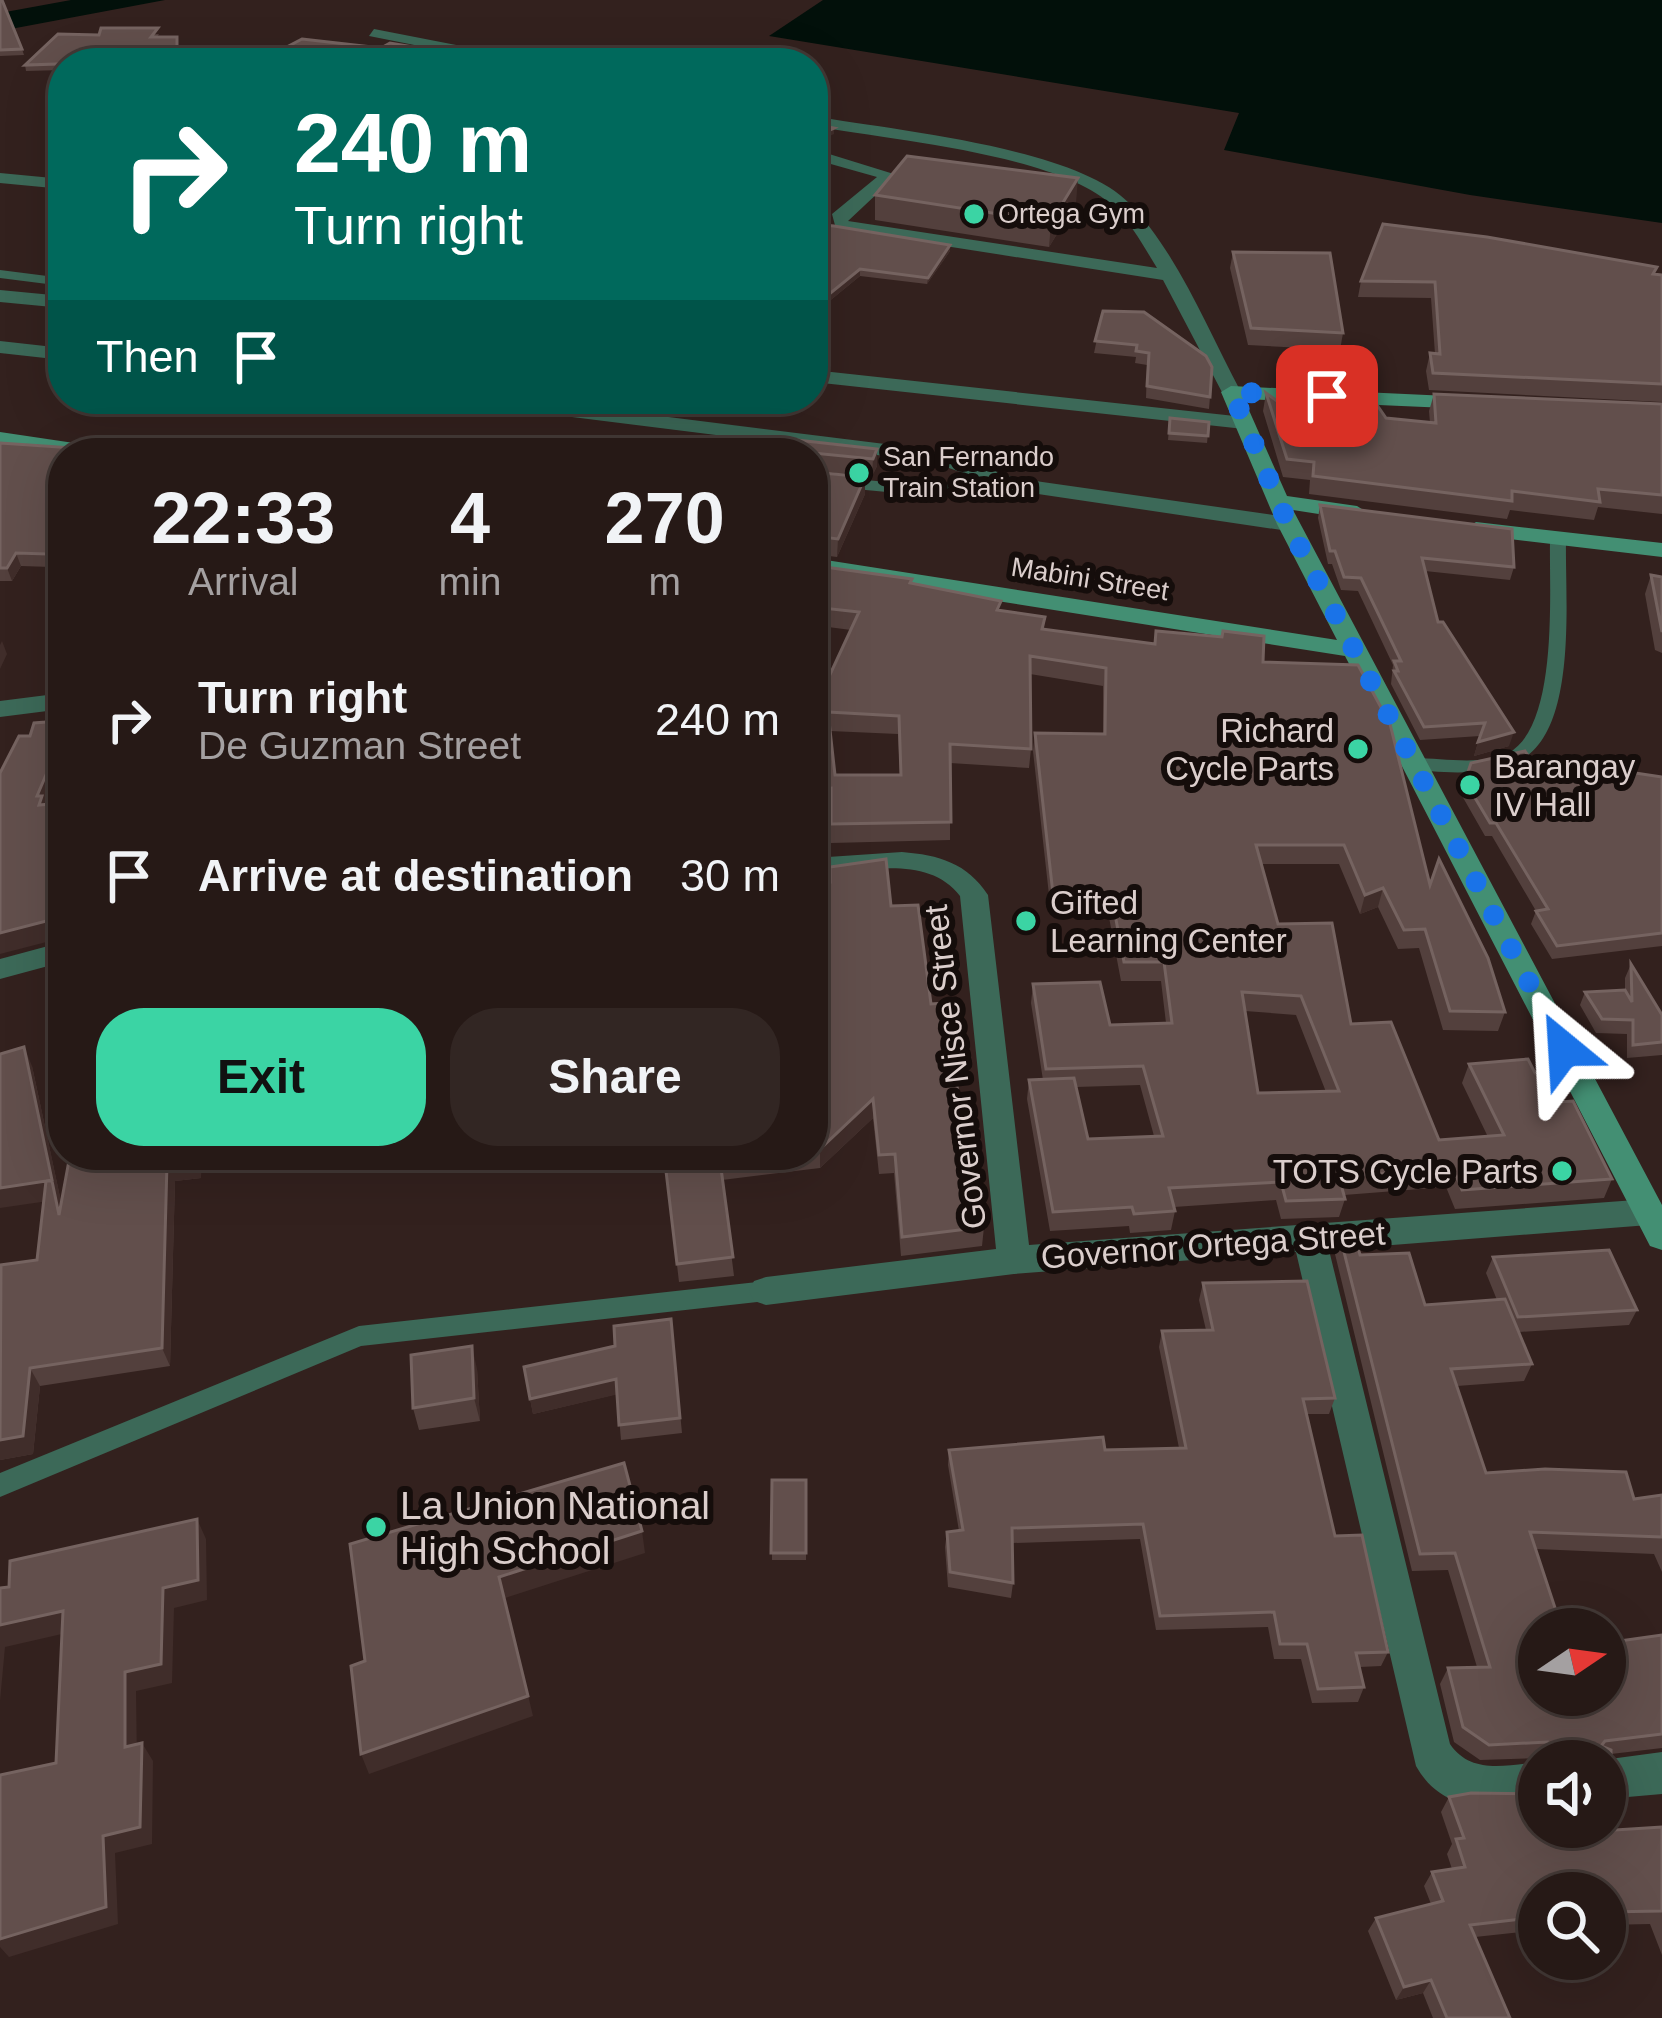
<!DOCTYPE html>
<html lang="en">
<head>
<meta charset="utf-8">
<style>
	body { margin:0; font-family:Arial,sans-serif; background:#322623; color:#f1f3f6; height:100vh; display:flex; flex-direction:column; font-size:45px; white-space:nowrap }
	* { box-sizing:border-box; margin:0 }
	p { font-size:39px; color:#a4a0a1 }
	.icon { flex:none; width:66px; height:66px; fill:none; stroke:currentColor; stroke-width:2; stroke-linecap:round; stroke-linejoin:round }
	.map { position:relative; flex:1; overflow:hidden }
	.details { position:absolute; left:48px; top:438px; width:780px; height:732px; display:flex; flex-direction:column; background:#261916; border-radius:48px; box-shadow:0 12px 48px #0002,0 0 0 3px #423835 }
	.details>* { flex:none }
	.guide { position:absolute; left:48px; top:48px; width:780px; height:366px; border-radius:48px; box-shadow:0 12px 48px #0002,0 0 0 3px #423835; background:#00695c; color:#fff; overflow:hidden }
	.needle { width:78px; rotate:77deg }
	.tools { position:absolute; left:1518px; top:1608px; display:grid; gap:24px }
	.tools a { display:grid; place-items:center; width:108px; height:108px; border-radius:50%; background:#261916; box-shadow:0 12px 48px #0002,0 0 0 3px #423835; font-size:60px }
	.pin { position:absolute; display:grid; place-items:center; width:102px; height:102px; color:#fff; margin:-51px; border-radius:24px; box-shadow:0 6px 18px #0006 }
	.me { position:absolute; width:132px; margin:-66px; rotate:333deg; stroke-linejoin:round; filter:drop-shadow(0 0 9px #0008) }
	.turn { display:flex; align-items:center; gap:42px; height:252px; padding:0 48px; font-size:54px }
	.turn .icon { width:156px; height:156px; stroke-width:2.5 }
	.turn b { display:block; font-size:84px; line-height:102px }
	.then { display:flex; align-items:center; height:114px; padding:0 48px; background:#0003; gap:24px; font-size:45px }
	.eta { display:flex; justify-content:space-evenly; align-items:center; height:204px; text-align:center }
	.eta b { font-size:72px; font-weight:800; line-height:84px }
	.button { display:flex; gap:24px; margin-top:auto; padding:24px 48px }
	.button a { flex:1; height:138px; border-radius:48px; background:#3bd4a4; color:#111; font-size:48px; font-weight:800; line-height:138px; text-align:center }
	.button a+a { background:#322623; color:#f1f3f6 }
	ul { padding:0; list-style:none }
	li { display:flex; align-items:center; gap:36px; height:156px; padding:0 48px }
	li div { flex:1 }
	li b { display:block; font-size:45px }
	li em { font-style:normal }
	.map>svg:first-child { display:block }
</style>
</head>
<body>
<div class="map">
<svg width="1662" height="2018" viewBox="0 0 1662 2018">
	<rect width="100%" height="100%" fill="#33211e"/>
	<g fill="#02100a">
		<polygon points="71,0 165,0 0,31 0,13"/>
		<polygon points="823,0 1662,0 1662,223 1470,195 1224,150 1239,113 769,36"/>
	</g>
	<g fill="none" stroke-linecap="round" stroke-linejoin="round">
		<g fill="#3c6958" fill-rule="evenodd">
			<polygon points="0,270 63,278 63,286 0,278"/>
			<polygon points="588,442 636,453 583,449 583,443"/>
			<polygon points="813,475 929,486 1011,479 1019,484 1011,489 929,496 813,485"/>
			<path d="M1558,536L1566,541C1565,598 1577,719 1527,756C1499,777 1441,774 1409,768L1406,764L1415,758C1443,758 1481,766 1508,753C1559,727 1549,591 1550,541Z"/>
			<polygon points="766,1281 775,1284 778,1291 775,1298 766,1301 361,1346 0,1497 0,1473 359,1326"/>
		</g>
		<g fill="#3c6958" fill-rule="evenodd">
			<polygon points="374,29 528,59 535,63 505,63 369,36"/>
			<path d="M813,116C891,130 1076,147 1129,203C1179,255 1207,329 1241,392L1224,396L1163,280L836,229L832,214L877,177L813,159V149L897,175L848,221L1157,268C1144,247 1132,224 1114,207C1060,154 890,140 813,126Z"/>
			<polygon points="0,173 63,179 63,189 0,183"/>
			<polygon points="0,290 63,296 63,308 0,302"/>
			<polygon points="0,341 63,348 63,360 0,353"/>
			<polygon points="813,370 1244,417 1254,423 1244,429 813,382"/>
			<polygon points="466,399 525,399 901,446 962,459 1015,478 1288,517 1299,524 1288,531 1011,490 949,468 901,458 476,405"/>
			<polygon points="63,693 63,709 0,717 0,701"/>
			<path d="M902,852C939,855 967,863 988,895L1029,1245L1649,1199L1661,1203L1662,1219L1649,1225L1329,1250L1450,1744C1471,1775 1506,1765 1539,1762V1804C1491,1809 1443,1814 1416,1766L1296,1252L1014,1274L766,1305L754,1301L749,1291L754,1281L766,1277L996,1249L960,896C927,853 860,872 813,876V858Z"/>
			<polygon points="63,942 63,962 0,979 0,959"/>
			<polygon points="1662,1752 1662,1794 1605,1799 1605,1761 1595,1761"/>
		</g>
		<g fill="#438f73" fill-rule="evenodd">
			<polygon points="1231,386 1470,397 1480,403 1470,409 1244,399 1287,496 1357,506 1368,513 1357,520 1293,510 1662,1205 1662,1250 1650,1246 1345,656 813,572 813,558 1337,640 1277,524 1221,392"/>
			<polygon points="0,432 101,447 112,453 63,454 0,444"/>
			<polygon points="1476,522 1662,543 1662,557 1468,534 1465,529"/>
		</g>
	</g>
	<g fill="#53403d" fill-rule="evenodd">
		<polygon points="0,0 22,49 24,55 0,56"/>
		<polygon points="159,34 157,37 177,37 179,63 63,63 63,70 26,71 25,65 99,35"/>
		<polygon points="875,195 1076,203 1049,247 875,220"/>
		<polygon points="813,224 950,245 950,251 927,284 860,276 827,303 813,300"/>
		<polygon points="1233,252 1343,333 1340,350 1248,345 1230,268"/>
		<polygon points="1655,274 1662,275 1662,402 1429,390 1426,371 1430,353 1435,354 1431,298 1358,297 1361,281"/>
		<polygon points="1103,311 1210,397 1209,409 1146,398 1147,365 1135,363 1136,357 1094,353"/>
		<polygon points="1266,393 1288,409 1430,423 1429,411 1434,394 1662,404 1662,514 1598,507 1594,520 1510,510 1507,519 1309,494 1310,480 1283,477 1263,411"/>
		<polygon points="1170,418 1209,422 1207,443 1168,440"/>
		<polygon points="0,443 89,449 90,453 63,453 63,537 51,567 21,566 12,581 0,581"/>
		<polygon points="877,449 877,466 872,476 813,471 813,453"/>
		<polygon points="813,472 865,494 837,557 813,554"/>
		<polygon points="1320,505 1514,567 1510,580 1425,571 1438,622 1509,746 1474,756 1480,736 1420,740 1391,684 1393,665 1358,591 1341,590 1332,564 1328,564 1318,518"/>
		<path d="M813,558L828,568L912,579V583L1000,611L1045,617L1044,629L1154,644L1156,631L1263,662L1430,885L1505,1012L1498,1031L1443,1030L1419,948L1398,949L1378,907L1360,914L1339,864H1261L1278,924L1351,1024L1439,1140L1488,1137L1462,1083L1469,1064L1535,1073L1559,1102L1612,1179L1604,1198L1455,1209L1446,1187L1344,1195L1345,1199L1339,1217L1281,1219L1276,1200L1174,1207L1175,1211L1171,1230L1130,1233L1129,1226L1050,1231L1027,1099L1029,1080H1043L1031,1003L1033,984L1110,1025L1166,1023L1161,981H1121L1108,912L1051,913L1033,751L1035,733L1103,734V686L1030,674L1031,749L1029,768L950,763V840L831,843V807L813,808V694H821L851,630L813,625ZM830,731L898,734L900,775H835ZM1245,1011L1296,1015L1326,1092L1258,1093ZM1140,1085L1154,1136L1088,1139L1076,1087Z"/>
		<polygon points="1651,575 1662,577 1662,653 1655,650 1645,594"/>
		<polygon points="1529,757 1662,777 1662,946 1552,959 1531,924 1536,911 1492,836 1485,836 1461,794 1471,763"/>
		<polygon points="813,882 891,906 931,1004 973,1189 984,1227 982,1246 901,1256 894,1173 879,1174 873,1118 820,1168 722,1180 734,1276 679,1282 666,1171 687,1169 685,1155 813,1155"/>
		<polygon points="1631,964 1662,1015 1662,1055 1627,1058 1627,1034 1596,1033 1580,1005 1585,992 1625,990 1625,978"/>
		<polygon points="32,1066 61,1202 70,1155 201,1178 175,1181 170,1366 40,1386 33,1454 0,1460 0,1272 37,1260 43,1202"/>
		<polygon points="1340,1236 1425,1305 1497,1300 1486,1273 1493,1257 1637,1310 1629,1325 1519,1332 1532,1364 1524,1381 1457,1386 1486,1473 1634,1499 1662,1495 1662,1572 1654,1554 1536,1549 1539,1695 1662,1635 1662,1748 1611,1754 1605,1764 1605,1761 1542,1761 1539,1758 1480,1760 1454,1742 1440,1684 1448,1668 1477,1667 1448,1570 1412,1571 1335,1254"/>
		<polygon points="1203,1283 1335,1398 1329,1414 1307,1414 1335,1536 1388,1652 1381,1666 1360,1667 1364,1687 1358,1702 1312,1703 1301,1659 1274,1659 1268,1627 1156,1630 1140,1539 1012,1543 1013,1583 1011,1598 948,1587 945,1547 947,1532 959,1531 948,1465 949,1450 1179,1448 1159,1347 1162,1331 1206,1330 1199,1300"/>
		<polygon points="671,1319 682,1433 621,1440 617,1394 533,1414 524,1367 615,1346"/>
		<polygon points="477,1369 480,1421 419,1430 413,1408"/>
		<rect x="772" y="1480" width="34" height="80"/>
		<polygon points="1449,1797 1584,1832 1662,1827 1662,1955 1650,1924 1605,1925 1605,1893 1539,1893 1539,1930 1475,1937 1510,2018 1433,2018 1423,1993 1396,2000 1368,1931 1376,1918 1431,1904 1424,1886 1432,1872 1452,1869 1447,1854 1452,1844 1441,1812"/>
	</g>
	<g fill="#402d2a">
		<polygon points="834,128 834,134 813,144 813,138"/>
		<polygon points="1078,178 1076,203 1049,247 1051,222"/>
		<polygon points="950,245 950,251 927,284 928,278"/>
		<polygon points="860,269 860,276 827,303 827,296"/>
		<polygon points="877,449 877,466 872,476 873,459"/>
		<polygon points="865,477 865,494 837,557 838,539"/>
		<polygon points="63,513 63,537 51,567 47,554"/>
		<polygon points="16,553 21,566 12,581 7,568"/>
		<polygon points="2,641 7,654 0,669 0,645"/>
		<polygon points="1514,732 1509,746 1474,756 1478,742"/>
		<polygon points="63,735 63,770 47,808 46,824 37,796"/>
		<polygon points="1383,888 1378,907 1360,914 1365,895"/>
		<polygon points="54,919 62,938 0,954 0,933"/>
		<polygon points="24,1047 32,1066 68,1234 59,1215"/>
		<polygon points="873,1099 873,1118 820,1168 820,1149"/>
		<polygon points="194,1155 202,1155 201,1178 175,1181 170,1366 162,1348 167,1163"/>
		<polygon points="46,1181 55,1200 0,1208 0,1188"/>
		<polygon points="472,1346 477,1369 480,1421 474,1398"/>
		<polygon points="30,1368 40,1386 33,1454 0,1460 0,1440"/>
		<polygon points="616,1379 619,1394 533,1414 530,1399"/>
		<polygon points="197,1519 206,1539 207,1600 174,1608 172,1683 136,1691 137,1765 125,1747 125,1672"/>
		<polygon points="642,1531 645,1553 505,1598 533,1716 369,1774 361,1754 499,1577"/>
		<polygon points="63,1611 75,1631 5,1647 0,1701 0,1625"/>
		<polygon points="142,1743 153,1761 152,1844 115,1853 118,1924 9,1957 0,1947 0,1939 103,1836"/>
		<polygon points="1431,1980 1423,1993 1396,2000 1404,1987"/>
	</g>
	<g fill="#624f4c" stroke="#756360" stroke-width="3" fill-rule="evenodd">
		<polygon points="0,0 2,0 22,49 0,50"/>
		<polygon points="101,28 158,28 151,37 177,37 177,60 25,65 58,34 99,35"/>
		<polygon points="302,39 381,48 390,43 509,63 256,63"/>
		<polygon points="813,124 834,128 813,138"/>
		<polygon points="907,156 1078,178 1051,222 875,195"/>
		<polygon points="813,224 834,226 950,245 928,278 860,269 827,296 813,293"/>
		<polygon points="1383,224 1487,237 1657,267 1653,274 1662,275 1662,384 1433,373 1430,353 1440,354 1435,282 1361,281"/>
		<polygon points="1233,252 1330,253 1343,333 1251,328"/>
		<polygon points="1103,311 1144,312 1206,356 1212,367 1210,397 1147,386 1149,353 1136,351 1137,345 1095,341"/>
		<polygon points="1266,393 1288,409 1377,405 1386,418 1436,423 1434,394 1662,404 1662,495 1598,489 1600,502 1512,491 1512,501 1313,476 1314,462 1287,459"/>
		<polygon points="1170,418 1209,422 1208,436 1169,433"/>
		<polygon points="797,440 877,449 873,459 813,453 790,453"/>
		<polygon points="0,443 89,449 87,453 63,453 63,513 47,554 16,553 7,568 0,568"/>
		<polygon points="116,449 141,453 115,453"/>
		<polygon points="813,472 865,477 838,539 813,536"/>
		<polygon points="1320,505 1512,529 1514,567 1422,558 1438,622 1443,622 1514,732 1478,742 1485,723 1424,727 1394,671 1398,671 1394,661 1401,661 1361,578 1344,577 1335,551 1330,551"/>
		<path d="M813,558L828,561L825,567L912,579L910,583L1001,601L997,610L1045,617L1042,629L1155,644L1156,631L1222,637L1223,631L1264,636L1263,662L1358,665L1390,724L1430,885L1439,859L1488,958L1505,1012L1450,1011L1425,929L1404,930L1383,888L1365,895L1344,845H1256L1278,924L1332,923L1351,1024L1391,1022L1439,1140L1504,1135L1469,1064L1528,1059L1535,1073L1544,1072L1559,1102L1573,1101L1612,1179L1462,1190L1453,1168L1339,1177L1345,1199L1286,1201L1281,1182L1169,1188L1175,1211L1134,1214L1132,1207L1053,1212L1029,1080L1074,1078L1088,1139L1163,1136L1143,1066L1046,1069L1033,984L1100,982L1110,1025L1172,1023L1164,962H1124L1111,893L1053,894L1035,733L1105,734L1106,668L1030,656L1031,749L950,744L951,822L831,824V788L813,789V694H821L859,612L813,607ZM828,712L899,716L901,775H835ZM1242,992L1301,996L1339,1091L1258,1093Z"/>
		<polygon points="1651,575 1662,577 1662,632"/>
		<polygon points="63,659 63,735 37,796 42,796 39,805 63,803 63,929 60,930 54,919 0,933 0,773 19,736 30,736 34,723 46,722 53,695 61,690 60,672"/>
		<polygon points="1525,751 1529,757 1662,777 1662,933 1557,946 1536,911 1548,909 1496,823 1490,823 1465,781 1471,763"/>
		<polygon points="886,859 891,906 918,905 931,1004 944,1003 973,1189 979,1189 984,1227 902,1237 895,1154 879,1155 873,1099 820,1149 813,1150 813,882 830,882 830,867"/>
		<polygon points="1631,964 1662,1015 1662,1042 1633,1045 1633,1020 1602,1019 1585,992 1625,990 1632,1002"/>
		<polygon points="24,1047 52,1180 46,1181 52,1181 59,1215 70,1155 194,1155 194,1159 167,1163 162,1348 30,1368 23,1436 0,1440 1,1265 37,1260 46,1181 0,1188 0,1054"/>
		<polygon points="686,1155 770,1155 720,1161 733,1257 677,1264 666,1171 688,1169"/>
		<polygon points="1355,1235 1360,1255 1409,1253 1425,1305 1505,1299 1532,1364 1451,1369 1486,1473 1545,1469 1626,1472 1634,1499 1662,1495 1662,1537 1530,1532 1562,1629 1539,1629 1539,1695 1605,1695 1605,1643 1662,1635 1662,1734 1605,1741 1601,1746 1611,1750 1611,1756 1557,1758 1558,1761 1553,1761 1553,1747 1548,1742 1489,1745 1463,1727 1448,1668 1490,1667 1455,1553 1420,1554 1340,1236"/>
		<polygon points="1609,1250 1637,1310 1518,1317 1493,1257"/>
		<polygon points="1307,1281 1335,1398 1303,1399 1335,1536 1362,1535 1388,1652 1356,1653 1364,1687 1318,1689 1307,1644 1280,1644 1274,1612 1160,1616 1143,1524 1012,1528 1013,1583 950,1572 947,1532 963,1530 949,1450 1103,1437 1105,1450 1186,1448 1162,1331 1213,1330 1203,1283"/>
		<polygon points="671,1319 680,1418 619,1425 616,1379 530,1399 524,1367 615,1346 614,1326"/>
		<polygon points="472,1346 474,1398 413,1408 411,1355"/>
		<polygon points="624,1463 642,1531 499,1577 528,1696 361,1754 351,1666 365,1661 350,1544"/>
		<polygon points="772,1480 806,1480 806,1553 771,1553"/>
		<polygon points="197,1519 198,1580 163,1588 161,1664 125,1672 125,1747 142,1743 140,1827 103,1836 106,1907 0,1939 0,1775 56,1763 63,1611 0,1625 0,1588 9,1587 10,1561"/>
		<polygon points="1471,1793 1539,1794 1539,1827 1582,1827 1584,1832 1662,1827 1662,1911 1605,1912 1605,1893 1539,1893 1539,1917 1470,1925 1510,2018 1447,2018 1431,1980 1404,1987 1376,1918 1443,1901 1432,1872 1465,1867 1456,1839 1464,1838 1449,1797"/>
	</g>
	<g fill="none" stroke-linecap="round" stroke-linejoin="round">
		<polyline stroke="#1a73e8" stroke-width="21" stroke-dasharray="0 37.8" points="1327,396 1232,392 1288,524 1564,1049"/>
	</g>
	<g fill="#3bd4a4" stroke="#150d0b" stroke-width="4.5">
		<circle cx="974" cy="214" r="12"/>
		<circle cx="859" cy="473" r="12"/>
		<circle cx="1358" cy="749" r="12"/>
		<circle cx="1470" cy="785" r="12"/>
		<circle cx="1026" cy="921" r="12"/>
		<circle cx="1562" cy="1171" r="12"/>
		<circle cx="376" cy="1527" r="12"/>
	</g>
	<g text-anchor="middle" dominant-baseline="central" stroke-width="12" stroke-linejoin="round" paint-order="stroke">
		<g font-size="27" fill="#dbcecc" stroke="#150d0b" text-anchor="start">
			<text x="998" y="214">Ortega Gym</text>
			<text x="883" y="457">San Fernando<tspan x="883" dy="31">Train Station</tspan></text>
		</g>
		<g font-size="27" fill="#dbcecc" stroke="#150d0b">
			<text transform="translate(1090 579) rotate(9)">Mabini Street</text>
		</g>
		<g font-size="33" fill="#dbcecc" stroke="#150d0b" text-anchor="end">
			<text x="1334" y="730">Richard<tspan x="1334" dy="38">Cycle Parts</tspan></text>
			<text x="1494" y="766" text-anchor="start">Barangay<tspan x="1494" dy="38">IV Hall</tspan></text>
			<text x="1050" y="902" text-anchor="start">Gifted<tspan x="1050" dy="38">Learning Center</tspan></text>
			<text x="1538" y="1171">TOTS Cycle Parts</text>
		</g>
		<g font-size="33" fill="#dbcecc" stroke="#150d0b">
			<text transform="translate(955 1067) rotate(-97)">Governor Nisce Street</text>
			<text transform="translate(1213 1245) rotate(-4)">Governor Ortega Street</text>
		</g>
		<g font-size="39" fill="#dbcecc" stroke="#150d0b" text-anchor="start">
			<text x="400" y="1505">La Union National<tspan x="400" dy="45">High School</tspan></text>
		</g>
	</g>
</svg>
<div class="tools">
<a><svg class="needle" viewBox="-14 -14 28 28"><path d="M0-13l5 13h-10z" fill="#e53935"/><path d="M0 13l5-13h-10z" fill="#a4a0a1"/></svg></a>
<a><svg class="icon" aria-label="sound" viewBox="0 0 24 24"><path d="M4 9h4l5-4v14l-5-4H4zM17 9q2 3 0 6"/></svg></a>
<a><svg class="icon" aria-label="search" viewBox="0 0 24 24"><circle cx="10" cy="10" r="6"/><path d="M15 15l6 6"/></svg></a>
</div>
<div class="pin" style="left:1327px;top:396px;background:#d93025"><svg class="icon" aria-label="arrive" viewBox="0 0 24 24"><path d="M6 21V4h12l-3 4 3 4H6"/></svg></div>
<svg class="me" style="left:1564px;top:1049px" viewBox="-20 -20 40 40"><path d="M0-17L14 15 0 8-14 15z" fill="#1a73e8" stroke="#fff" stroke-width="4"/></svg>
<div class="guide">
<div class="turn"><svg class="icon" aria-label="right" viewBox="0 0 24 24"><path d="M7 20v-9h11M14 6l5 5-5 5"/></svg><div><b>240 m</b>Turn right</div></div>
<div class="then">Then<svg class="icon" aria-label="arrive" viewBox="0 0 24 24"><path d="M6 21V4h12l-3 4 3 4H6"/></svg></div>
</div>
<section class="details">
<div class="eta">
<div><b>22:33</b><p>Arrival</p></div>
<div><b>4</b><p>min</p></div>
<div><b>270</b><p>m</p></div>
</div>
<ul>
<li><svg class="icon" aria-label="right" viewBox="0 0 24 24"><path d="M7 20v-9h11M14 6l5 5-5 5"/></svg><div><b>Turn right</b><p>De Guzman Street</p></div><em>240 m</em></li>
<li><svg class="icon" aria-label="arrive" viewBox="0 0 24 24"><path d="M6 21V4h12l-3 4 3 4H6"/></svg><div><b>Arrive at destination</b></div><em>30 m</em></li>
</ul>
<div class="button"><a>Exit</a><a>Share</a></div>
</section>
</div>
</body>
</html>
